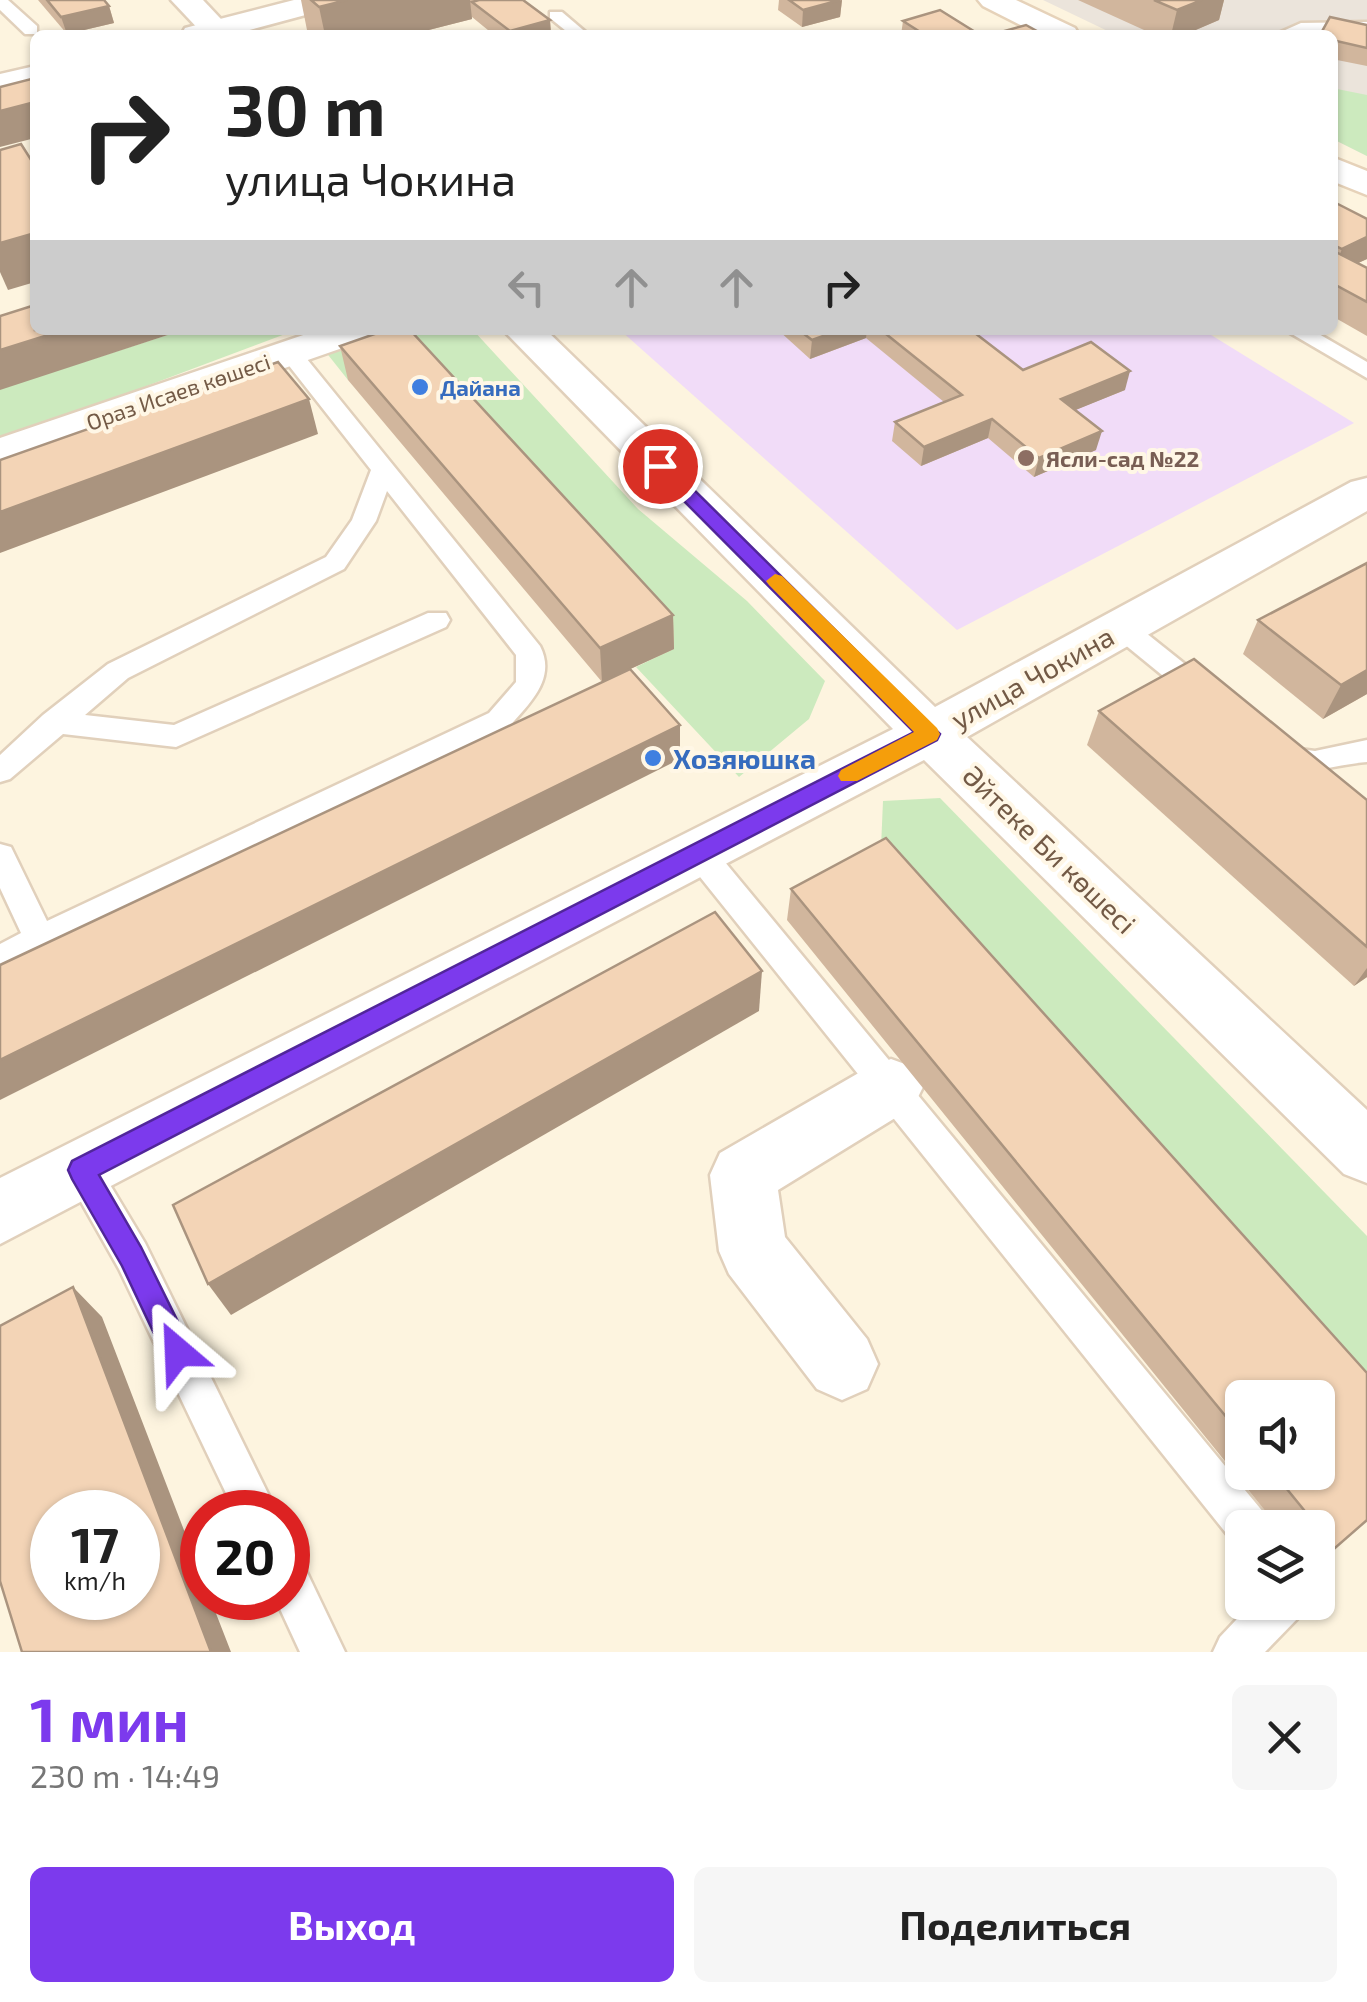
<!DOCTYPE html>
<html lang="ru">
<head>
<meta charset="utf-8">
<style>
	body { margin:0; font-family:"Exo 2",sans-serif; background:#f6f6f6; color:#222; height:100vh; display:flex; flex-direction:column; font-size:38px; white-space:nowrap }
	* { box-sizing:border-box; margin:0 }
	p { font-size:32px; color:#767676 }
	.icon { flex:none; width:55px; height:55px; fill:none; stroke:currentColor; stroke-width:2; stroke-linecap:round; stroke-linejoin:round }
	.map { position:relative; height:1652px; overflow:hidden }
	.drawer { display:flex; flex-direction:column; background:#fff; flex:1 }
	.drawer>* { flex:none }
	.hud { position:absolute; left:30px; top:30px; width:1308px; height:305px; border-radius:15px; box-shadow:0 2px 8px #0004; background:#fff; color:#222; overflow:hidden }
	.buttons { position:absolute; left:1225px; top:1380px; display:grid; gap:20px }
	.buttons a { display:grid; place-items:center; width:110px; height:110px; border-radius:15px; background:#fff; box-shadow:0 2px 8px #0004; font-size:50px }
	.speed { position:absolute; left:30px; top:1490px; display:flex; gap:20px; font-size:50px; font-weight:700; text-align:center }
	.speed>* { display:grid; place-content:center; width:130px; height:130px; border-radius:50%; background:#fff; box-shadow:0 2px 8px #0004; line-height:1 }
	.speed small { font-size:25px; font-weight:400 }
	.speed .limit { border:15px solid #d22; background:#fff; color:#111 }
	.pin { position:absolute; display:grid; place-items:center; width:85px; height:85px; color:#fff; margin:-42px; border:5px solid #fff; border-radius:50%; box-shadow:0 2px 10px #0007 }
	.me { position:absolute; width:110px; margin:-55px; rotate:334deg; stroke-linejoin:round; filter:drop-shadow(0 0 8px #0008) }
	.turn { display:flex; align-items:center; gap:35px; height:210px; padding:0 30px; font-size:45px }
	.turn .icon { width:130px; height:130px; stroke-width:2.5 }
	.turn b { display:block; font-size:70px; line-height:85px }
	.lanes { display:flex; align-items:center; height:95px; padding:0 30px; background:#0003; justify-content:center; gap:50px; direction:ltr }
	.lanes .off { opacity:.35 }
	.round { display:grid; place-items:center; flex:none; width:105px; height:105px; border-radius:15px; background:#f6f6f6 }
	.headline { display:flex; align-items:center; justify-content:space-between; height:170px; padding:0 30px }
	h1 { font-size:60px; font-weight:700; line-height:75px; color:#7c3aed }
	.button { display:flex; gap:20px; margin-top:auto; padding:20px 30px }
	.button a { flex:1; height:115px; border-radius:15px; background:#7c3aed; color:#fff; font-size:40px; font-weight:700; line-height:115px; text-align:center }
	.button a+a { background:#f6f6f6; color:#222 }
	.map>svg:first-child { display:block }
</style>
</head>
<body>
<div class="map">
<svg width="1367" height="1652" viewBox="0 0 1367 1652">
	<rect width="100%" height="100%" fill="#fdf4df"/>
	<polygon fill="#ebe4db" points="1043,0 1367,0 1367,156 1333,139 1332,35 1116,35"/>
	<polygon fill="#f1dcf8" points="620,330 1203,330 1354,423 957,630"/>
	<g fill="#cceabe">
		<polygon points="1332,88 1367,95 1367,156 1333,139"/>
		<polygon points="183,330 296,330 0,441 0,389"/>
		<polygon points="400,330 473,330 638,509 747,601 825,681 809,719 739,777 636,667 673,649 411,359 348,380 325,351"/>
		<polygon points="940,798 1367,1236 1367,1423 880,871 883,801"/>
	</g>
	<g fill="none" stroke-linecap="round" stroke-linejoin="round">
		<defs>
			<g id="service">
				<polygon points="0,0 8,0 37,26 37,34 25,34 0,10"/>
				<polygon points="550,12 562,12 589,35 571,35 550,18"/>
				<polygon points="1367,22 1367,32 1274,35 1301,23"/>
				<polygon points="1285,330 1312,330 1367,362 1367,378"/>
				<path d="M290,346L298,348L540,646C557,679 529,704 509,727L0,973V944L21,933L0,888V844L11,847L47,921L489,713L516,682V655L387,491L376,521L344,569L128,678L85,715L174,725L428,613H446L450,620L446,627L176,747L63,734L10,779L0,782V755L43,715L108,664L326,557L352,520L371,470L279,353Z"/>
				<polygon points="1122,619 1131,621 1215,688 1219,695 1215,702 1195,702 1113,635 1109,628 1113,621"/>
				<path d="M1367,740V762C1332,765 1308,777 1274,766L1270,758L1274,750L1284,747L1315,751Z"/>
				<polygon points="699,841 710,844 1264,1513 1270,1528 1242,1528 1242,1546 1234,1543 688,862 684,853 688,844"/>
				<polygon points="81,1153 94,1158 145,1243 277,1512 235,1512 119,1269 63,1170 68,1158"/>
				<polygon points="288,1558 303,1564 345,1652 300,1652 275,1598 288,1598"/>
				<polygon points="1253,1602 1305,1602 1299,1617 1265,1652 1213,1652 1220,1637"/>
			</g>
			<g id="minor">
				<polygon points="171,0 203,0 236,35 204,35"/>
				<polygon points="318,330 377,330 371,338 0,467 0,438"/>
				<polygon points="503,330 546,330 935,707 1351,482 1367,478 1367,511 967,737 1367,1110 1367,1183 1344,1174 924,760 0,1244 0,1178 893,729"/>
				<polygon points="891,1059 913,1067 923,1087 913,1107 778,1190 785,1237 867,1339 878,1364 867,1389 842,1400 817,1389 729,1274 719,1251 710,1175 720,1153 869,1067"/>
			</g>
			<g id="tertiary">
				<polygon points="294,0 344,0 339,6 231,35 181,35 185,28"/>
				<polygon points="35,66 35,86 0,94 0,74"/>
			</g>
			<g id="secondary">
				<polygon points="978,0 1016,0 1075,28 1079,35 1040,35 983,6"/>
				<polygon points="1332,157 1367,171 1367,195 1332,181"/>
			</g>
		</defs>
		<use href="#service" stroke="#e1d0bb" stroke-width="5"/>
		<use href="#minor" stroke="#e1d0bb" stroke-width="5"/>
		<use href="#tertiary" stroke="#e1d0bb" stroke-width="5"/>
		<use href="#secondary" stroke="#e6d2b9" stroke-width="5"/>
		<use href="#service" fill="#fff" fill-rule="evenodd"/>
		<use href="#minor" fill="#fff" fill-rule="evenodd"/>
		<use href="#tertiary" fill="#fff" fill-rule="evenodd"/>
		<use href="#secondary" fill="#fff" fill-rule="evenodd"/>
	</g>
	<g fill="#d1b69d" fill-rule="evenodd">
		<polygon points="38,0 104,0 109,6 114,23 67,34"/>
		<polygon points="301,0 523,0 550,20 551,35 494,35 472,17 472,19 409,35 308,35"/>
		<polygon points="779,0 842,0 840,17 802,27 778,10"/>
		<polygon points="1078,0 1224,0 1219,20 1184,35 1155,35"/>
		<polygon points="903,21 980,35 901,35"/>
		<polygon points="1367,25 1367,66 1332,59 1332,35"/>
		<polygon points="1332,201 1367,219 1367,259 1358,263 1367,268 1367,336 1332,316"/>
		<polygon points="778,330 971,330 1023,370 1125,390 1075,410 1096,450 1034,477 988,438 921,466 892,441 895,422 944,402 866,338 810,359"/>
		<polygon points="340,346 673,615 674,649 630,669 680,759 602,682 348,380"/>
		<polygon points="1258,620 1367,694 1323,719 1243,654"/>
		<polygon points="1099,711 1367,800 1367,977 1354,986 1087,745"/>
		<path d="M886,838L1367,1373V1520L1335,1548L1318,1557V1528H1279L787,920L791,889ZM1242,1398H1318V1472H1242Z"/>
	</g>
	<g fill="#aa947f">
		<polygon points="347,0 470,0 472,19 409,35 325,35 319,7"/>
		<polygon points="842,0 840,17 802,27 803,10"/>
		<polygon points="1202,0 1224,0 1219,20 1184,35 1171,35 1177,10"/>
		<polygon points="109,6 114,23 67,34 61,17"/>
		<polygon points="550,20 551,35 510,35 510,31"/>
		<polygon points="35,102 35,138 0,147 0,111"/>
		<polygon points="35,233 35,282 8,290 0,272 0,243"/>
		<polygon points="1367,237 1367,259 1332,275 1342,249"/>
		<polygon points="64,330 183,330 0,390 0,350"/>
		<polygon points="840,330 867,330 866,338 810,359 812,340"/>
		<polygon points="1130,371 1125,390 1056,418 1061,399"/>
		<polygon points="309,399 318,434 0,553 0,512"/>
		<polygon points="992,419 988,438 921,466 924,447"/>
		<polygon points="1102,431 1096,450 1034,477 1039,458"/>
		<polygon points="673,615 674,649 602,682 600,648"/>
		<polygon points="1367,670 1367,694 1323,719 1341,685"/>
		<polygon points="680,725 680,759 0,1100 0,1060"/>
		<polygon points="1367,968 1367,977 1354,986"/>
		<polygon points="762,971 759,1011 231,1315 208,1284"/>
		<polygon points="73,1287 102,1317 202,1577 202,1598 210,1598 231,1652 211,1652"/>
	</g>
	<g fill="#f3d4b6" stroke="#aa947f" stroke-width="2.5" fill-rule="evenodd">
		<polygon points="47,0 104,0 109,6 61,17"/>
		<polygon points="311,0 347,0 319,7"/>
		<polygon points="479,0 523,0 550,20 510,31 472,2"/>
		<polygon points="789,0 840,0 803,10"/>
		<polygon points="1154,0 1202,0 1177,10"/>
		<polygon points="940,10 980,35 925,35 903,21"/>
		<polygon points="1330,17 1367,25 1367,48 1332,40 1332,35 1320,35"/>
		<polygon points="1026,25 1044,35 990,35"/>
		<polygon points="35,78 35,102 0,111 0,87"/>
		<polygon points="21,144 35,166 35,233 0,243 0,150"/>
		<polygon points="1332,201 1367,219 1367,237 1342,249 1332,244"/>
		<polygon points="1332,250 1367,268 1367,302 1332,283"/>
		<polygon points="35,305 35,330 64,330 0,350 0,316"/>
		<polygon points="386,330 410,330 673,615 600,648 340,346"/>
		<polygon points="799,330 840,330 812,340"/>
		<polygon points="881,330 971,330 1023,370 1091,342 1130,371 1061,399 1102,431 1039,458 992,419 924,447 895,422 962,395"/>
		<polygon points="278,362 309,399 0,512 0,460"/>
		<polygon points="1367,563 1367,670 1341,685 1258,620"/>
		<polygon points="1194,659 1367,800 1367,947 1099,711"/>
		<polygon points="630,669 680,725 0,1060 0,965"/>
		<polygon points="886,838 1367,1373 1367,1520 1335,1548 1273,1472 1318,1472 1318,1398 1242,1398 1242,1436 791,889"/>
		<polygon points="715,912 762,971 208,1284 173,1205"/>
		<path d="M73,1287L211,1652H22L0,1581V1326ZM52,1512H138V1598H52Z"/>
	</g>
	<polygon fill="#7c3aed" stroke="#51269a" stroke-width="2.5" points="660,460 666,462 940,734 937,740 99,1175 141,1247 193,1352 188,1363 178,1367 168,1363 122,1266 72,1179 68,1170 72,1161 914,732 653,470 653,462"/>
	<polygon fill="#f59e0b" points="775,574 782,576 937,728 940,734 937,740 857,781 841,781 838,776 841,770 914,732 769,585 766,581"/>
	<g fill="#3f7fe0" stroke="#fff7e6" stroke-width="4">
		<circle cx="420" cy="387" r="10"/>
		<circle cx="653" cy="758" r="10"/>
	</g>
	<circle fill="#8d6e63" stroke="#fff7e6" stroke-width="4" cx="1026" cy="458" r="10"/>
	<g text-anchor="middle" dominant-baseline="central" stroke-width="8" stroke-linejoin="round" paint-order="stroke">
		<g font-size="22" font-weight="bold" fill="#366cbe" stroke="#fff7e6" text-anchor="start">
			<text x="440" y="387">Дайана</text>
		</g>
		<g font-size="22" fill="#735a46" stroke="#fff7e6">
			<text transform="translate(178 391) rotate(-19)">Ораз Исаев көшесі</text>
		</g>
		<g font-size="22" font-weight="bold" fill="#785e54" stroke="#fff7e6" text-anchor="start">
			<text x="1046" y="458">Ясли-сад №22</text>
		</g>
		<g font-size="28" fill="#735a46" stroke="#fff7e6">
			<text transform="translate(1032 677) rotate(-29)">улица Чокина</text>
			<text transform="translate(1050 849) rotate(44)">Әйтеке Би көшесі</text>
		</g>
		<g font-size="28" font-weight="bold" fill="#366cbe" stroke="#fff7e6" text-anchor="start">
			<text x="673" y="758">Хозяюшка</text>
		</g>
	</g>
</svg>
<div class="buttons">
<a><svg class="icon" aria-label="sound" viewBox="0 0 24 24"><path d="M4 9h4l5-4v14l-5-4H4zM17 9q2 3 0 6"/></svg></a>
<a><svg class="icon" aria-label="layers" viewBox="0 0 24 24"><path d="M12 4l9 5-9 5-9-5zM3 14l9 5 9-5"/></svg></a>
</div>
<div class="speed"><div>17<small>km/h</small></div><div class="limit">20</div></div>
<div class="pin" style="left:660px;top:466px;background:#d93025"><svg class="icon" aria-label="arrive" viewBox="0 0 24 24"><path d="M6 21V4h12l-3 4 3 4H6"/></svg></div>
<svg class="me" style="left:178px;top:1352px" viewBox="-20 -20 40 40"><path d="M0-17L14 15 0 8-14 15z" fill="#7c3aed" stroke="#fff" stroke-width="4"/></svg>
<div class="hud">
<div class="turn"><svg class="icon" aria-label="right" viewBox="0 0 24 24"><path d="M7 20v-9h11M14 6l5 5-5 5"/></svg><div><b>30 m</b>улица Чокина</div></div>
<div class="lanes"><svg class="icon off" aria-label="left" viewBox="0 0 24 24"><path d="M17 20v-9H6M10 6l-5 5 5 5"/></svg><svg class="icon off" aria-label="ahead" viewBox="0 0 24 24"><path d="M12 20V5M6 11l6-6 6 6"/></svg><svg class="icon off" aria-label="ahead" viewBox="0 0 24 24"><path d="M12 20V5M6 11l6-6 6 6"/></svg><svg class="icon" aria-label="right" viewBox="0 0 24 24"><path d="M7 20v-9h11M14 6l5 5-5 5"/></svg></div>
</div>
</div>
<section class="drawer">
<div class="headline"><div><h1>1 мин</h1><p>230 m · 14:49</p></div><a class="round"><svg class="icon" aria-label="close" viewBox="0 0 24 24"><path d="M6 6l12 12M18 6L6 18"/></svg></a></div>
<div class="button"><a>Выход</a><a>Поделиться</a></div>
</section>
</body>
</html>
